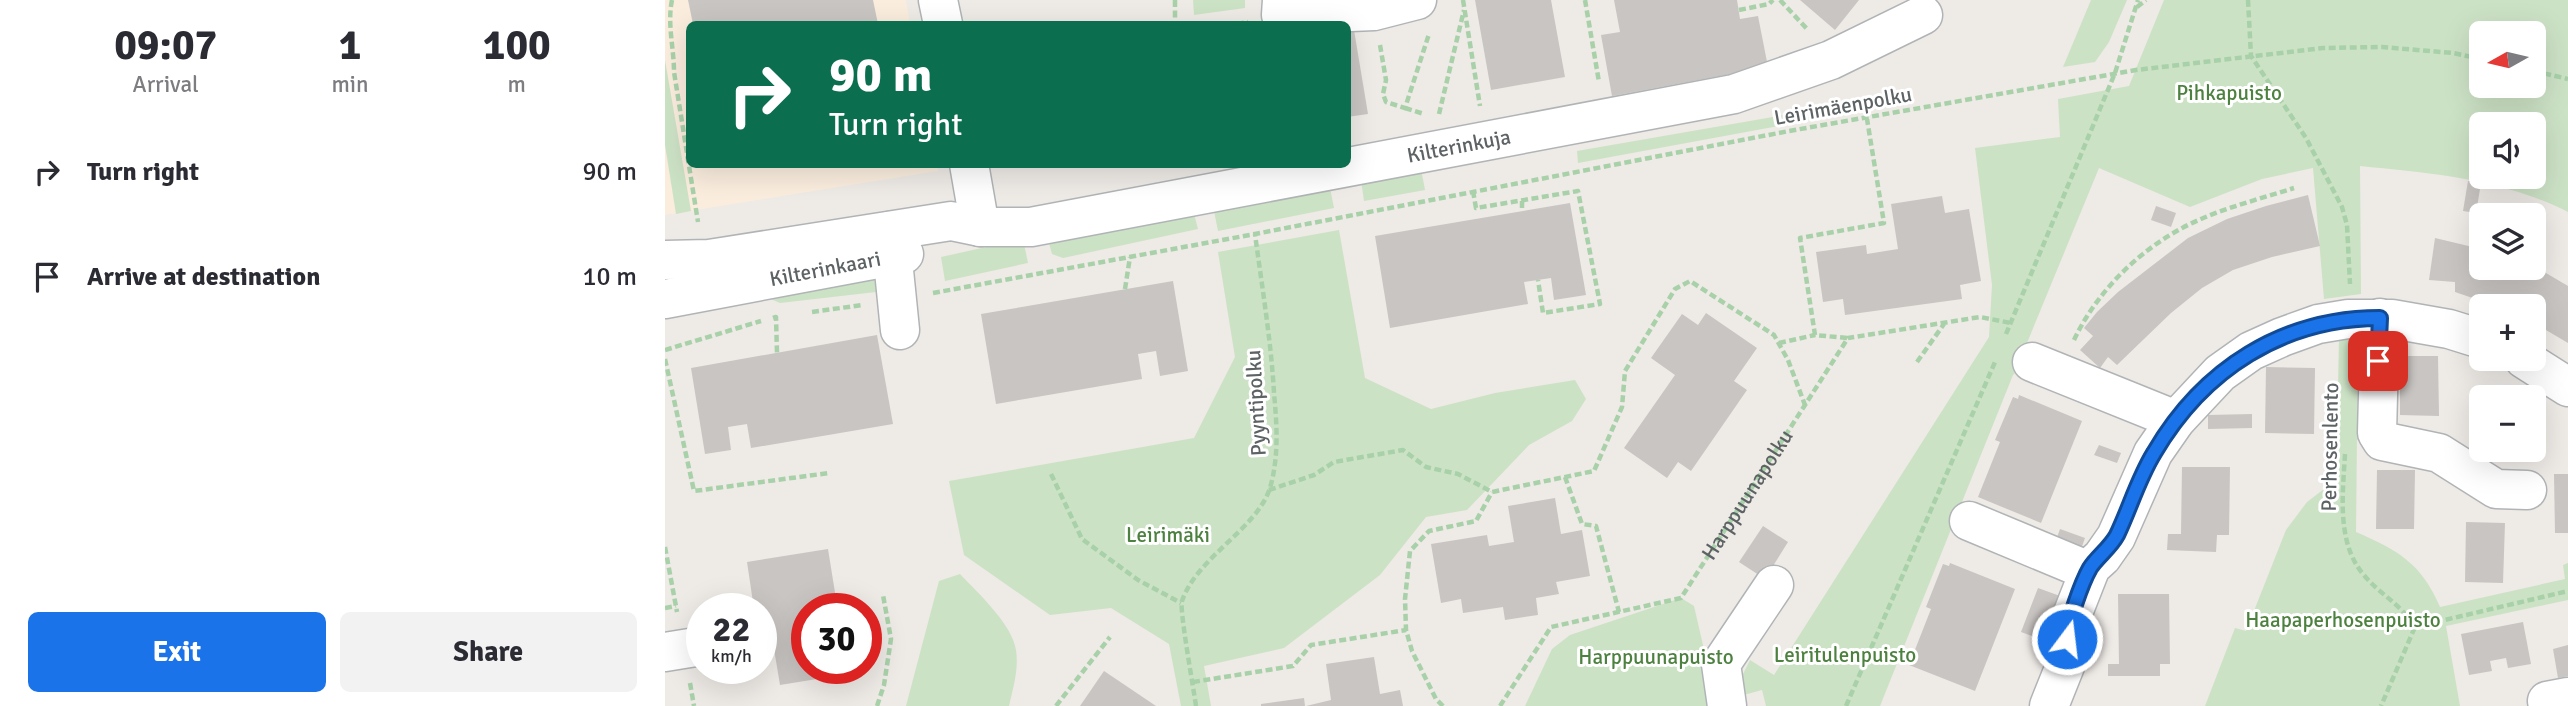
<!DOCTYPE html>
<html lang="en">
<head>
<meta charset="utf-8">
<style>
	body { margin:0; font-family:Signika,sans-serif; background:#f2f2f3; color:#2b2b33; height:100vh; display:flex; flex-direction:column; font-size:26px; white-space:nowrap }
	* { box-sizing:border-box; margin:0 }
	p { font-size:23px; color:#7c7c81 }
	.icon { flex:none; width:38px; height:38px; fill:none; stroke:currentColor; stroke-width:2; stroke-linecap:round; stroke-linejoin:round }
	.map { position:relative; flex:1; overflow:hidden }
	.sheet { display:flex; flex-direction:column; background:#fff; width:665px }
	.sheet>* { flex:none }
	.banner { position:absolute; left:21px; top:21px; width:665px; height:147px; border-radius:10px; box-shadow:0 7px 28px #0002; background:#0b6e4f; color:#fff; overflow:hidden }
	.needle { width:46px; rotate:262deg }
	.fabs { position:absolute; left:1804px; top:21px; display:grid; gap:14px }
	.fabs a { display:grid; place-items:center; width:77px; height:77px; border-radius:10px; background:#fff; box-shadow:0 7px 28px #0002; font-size:35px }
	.speed { position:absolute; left:21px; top:593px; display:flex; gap:14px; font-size:35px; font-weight:700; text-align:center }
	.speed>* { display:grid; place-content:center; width:91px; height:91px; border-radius:50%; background:#fff; box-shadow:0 7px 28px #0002; line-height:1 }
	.speed small { font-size:18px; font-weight:400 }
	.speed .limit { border:10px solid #d22; background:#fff; color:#111 }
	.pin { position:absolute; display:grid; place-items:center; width:60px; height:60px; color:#fff; margin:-30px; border-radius:14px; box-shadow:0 4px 10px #0006 }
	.me { position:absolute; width:77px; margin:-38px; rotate:15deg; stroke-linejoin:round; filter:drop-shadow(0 0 5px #0008) }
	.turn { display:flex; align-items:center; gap:24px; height:147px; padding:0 28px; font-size:32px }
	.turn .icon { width:91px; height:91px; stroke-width:2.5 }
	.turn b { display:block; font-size:49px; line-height:60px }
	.eta { display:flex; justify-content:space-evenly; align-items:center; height:119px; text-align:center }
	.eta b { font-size:42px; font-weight:800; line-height:49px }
	.cta { display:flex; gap:14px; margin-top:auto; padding:14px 28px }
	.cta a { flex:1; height:80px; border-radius:10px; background:#1a73e8; color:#fff; font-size:28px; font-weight:800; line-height:80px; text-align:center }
	.cta a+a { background:#f2f2f3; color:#2b2b33 }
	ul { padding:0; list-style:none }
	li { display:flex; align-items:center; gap:21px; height:105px; padding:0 28px }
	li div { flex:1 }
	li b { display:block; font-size:26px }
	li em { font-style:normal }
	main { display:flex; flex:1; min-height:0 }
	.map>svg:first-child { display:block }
</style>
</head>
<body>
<main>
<section class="sheet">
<div class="eta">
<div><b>09:07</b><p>Arrival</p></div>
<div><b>1</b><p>min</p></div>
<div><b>100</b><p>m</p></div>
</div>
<ul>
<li><svg class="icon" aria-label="right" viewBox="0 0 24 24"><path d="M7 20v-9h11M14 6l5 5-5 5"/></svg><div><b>Turn right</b></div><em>90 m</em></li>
<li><svg class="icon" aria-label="arrive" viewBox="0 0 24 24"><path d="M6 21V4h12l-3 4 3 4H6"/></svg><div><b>Arrive at destination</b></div><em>10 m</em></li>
</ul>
<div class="cta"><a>Exit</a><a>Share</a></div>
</section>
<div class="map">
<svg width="1903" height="706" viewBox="0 0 1903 706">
	<rect width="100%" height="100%" fill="#eeeae6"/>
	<polygon fill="#faedde" points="0,0 241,0 245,24 24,24 24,164 272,164 273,171 0,215"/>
	<g fill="#cce2c5" fill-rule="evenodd">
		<polygon points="528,0 580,0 580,8 529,15"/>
		<polygon points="1426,0 1462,0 1444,42 1430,62 1398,67"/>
		<path d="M1499,0H1903V212C1838,179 1766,173 1695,166L1696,294L1659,299L1648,168L1597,179L1525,207L1434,168L1362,343L1369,354L1348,375L1215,706H1101L1097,690L1075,696L1072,686L1085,660L1109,675L1324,337L1327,285L1310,148L1395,137L1393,99L1464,86ZM1816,33H1869V86H1816ZM1816,124H1869V177H1816Z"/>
		<polygon points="0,60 26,211 11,214 0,145"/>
		<polygon points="1200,101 1201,110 913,163 912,151"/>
		<polygon points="756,169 760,190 699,201 696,180"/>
		<polygon points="665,188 669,208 553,231 549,211"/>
		<polygon points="528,210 533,229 398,258 387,254 383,239"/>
		<polygon points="674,230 700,378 766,409 830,393 910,380 921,399 907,421 864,445 802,510 761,517 715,575 619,648 539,666 546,706 516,706 504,644 446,608 385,615 299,555 284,481 529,438 570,357 553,252"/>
		<polygon points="358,239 363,263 280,281 276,257"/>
		<polygon points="209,276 211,292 115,303 87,291"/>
		<path d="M1674,338H1693L1691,532C1733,550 1757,564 1775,607L1900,579L1898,565L1903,563V600L1781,626L1795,706H1540L1570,628L1581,631L1621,530L1642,502L1671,480Z"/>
		<path d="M295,574C313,593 347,624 351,650C354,669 348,688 344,706H241L274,581Z"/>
		<polygon points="1016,598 1029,606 1052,706 860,706 887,649 905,635"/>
	</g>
	<g fill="#c9c5c2">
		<polygon points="23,0 208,0 213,24 28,24"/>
		<polygon points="810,0 886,0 900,77 826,90"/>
		<polygon points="949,0 1072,0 1075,19 1093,16 1103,67 947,96 936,35 955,32"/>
		<polygon points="1135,0 1194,0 1170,30"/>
		<polygon points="689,30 703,114 682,117 682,31"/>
		<polygon points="1803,181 1816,183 1811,213 1798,211"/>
		<polygon points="1643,195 1655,246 1607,257 1568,270 1537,288 1506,313 1452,365 1443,357 1435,368 1415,350 1428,336 1419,328 1432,312 1453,292 1523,238 1562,219 1601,206"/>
		<polygon points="1277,196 1280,213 1304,209 1316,281 1295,285 1297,299 1180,315 1178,299 1158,302 1151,252 1201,245 1202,254 1233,249 1226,204"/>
		<polygon points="905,203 921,295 889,300 886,278 859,282 863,304 725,328 710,236"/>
		<polygon points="1491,206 1511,213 1506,227 1486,220"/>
		<polygon points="1770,238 1816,249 1816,268 1869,266 1903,286 1903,343 1869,323 1869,306 1831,306 1790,292 1790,282 1764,280"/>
		<polygon points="508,281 523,371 495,376 491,351 473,354 477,379 331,404 316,314"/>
		<polygon points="1041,313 1092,348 1069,381 1082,390 1026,471 1013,462 1002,478 959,448 1010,375 986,358 1017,314 1033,325"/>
		<polygon points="212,335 228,424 86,448 82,424 63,427 66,450 40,454 26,368"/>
		<polygon points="1735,356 1773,356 1774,416 1735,415"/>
		<polygon points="1601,367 1650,368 1649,434 1600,433"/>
		<rect x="1815" y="392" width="38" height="5"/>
		<polygon points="1354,395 1417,421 1376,523 1313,497 1335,442 1330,440 1348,397 1353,399"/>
		<polygon points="1587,414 1587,428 1543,429 1543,415"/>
		<polygon points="1434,445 1456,453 1452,463 1429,455"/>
		<polygon points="1517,467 1565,467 1564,535 1552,535 1551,552 1502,550 1503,534 1516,534"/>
		<polygon points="1712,470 1750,470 1749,529 1711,529"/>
		<polygon points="1889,474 1903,474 1903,533 1890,533"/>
		<polygon points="890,498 896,534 917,530 925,576 891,582 894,594 871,598 873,615 840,620 838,607 798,613 796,599 776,603 766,544 822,535 824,546 849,542 843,506"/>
		<polygon points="1801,522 1840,523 1838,583 1800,582"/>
		<polygon points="1098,526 1123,542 1100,579 1074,562"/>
		<polygon points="1395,529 1420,538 1414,555 1389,546"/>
		<polygon points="163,549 172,605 184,603 185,609 142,609 142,668 195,668 195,672 115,685 105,625 96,626 96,609 89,609 82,562"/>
		<polygon points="1285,563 1350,589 1310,691 1244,665 1266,609 1261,607 1278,564 1284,566"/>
		<polygon points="1373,588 1395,596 1378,640 1356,632"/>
		<polygon points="1453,594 1504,594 1505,664 1495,664 1495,676 1443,676 1443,664 1454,664"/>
		<polygon points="1858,622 1866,664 1843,668 1841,658 1825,661 1827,671 1804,675 1796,634"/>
		<polygon points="1903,645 1903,676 1893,678 1888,649"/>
		<polygon points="709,657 715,694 735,690 738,706 641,706 666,700 661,664"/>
		<polygon points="439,671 491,706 415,706"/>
		<polygon points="639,698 640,706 596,706 596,704"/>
	</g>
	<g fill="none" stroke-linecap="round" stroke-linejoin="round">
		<defs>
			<g id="minor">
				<polyline points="273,0 278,24"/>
				<polyline points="617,0 616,15 709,11 752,0"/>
				<polyline points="304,164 315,227"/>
				<polyline points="225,231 235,330"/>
				<path id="s2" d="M0,260L44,259L286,221L315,227H366L1069,94L1166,60L1258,15"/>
				<path id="s3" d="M0,299L239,254"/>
				<polyline points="1715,318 1712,433 1717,441 1774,453 1831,489 1862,490"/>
				<polyline points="1859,359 1903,387"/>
				<polyline points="1367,362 1511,420"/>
				<polyline points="1304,521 1424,571"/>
				<polyline points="0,652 37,646"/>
				<polyline points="1882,701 1903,697"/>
				<polyline points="1062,706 1056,664 1109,585"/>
				<polyline points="1384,706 1402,661 1402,628 1426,567 1437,557 1451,537 1488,453 1511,420 1555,373 1586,351 1617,337 1653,324 1683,319 1727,319 1784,329 1816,339"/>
			</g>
		</defs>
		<use href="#minor" stroke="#b1b4b6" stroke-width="41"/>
		<g stroke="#a8d1a9" stroke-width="4.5" stroke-dasharray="7 3.5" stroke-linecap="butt">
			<path d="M7,0C2,24 9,48 9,72L33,222"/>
			<polyline points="510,0 510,24"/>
			<polyline points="798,0 815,106"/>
			<polyline points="920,0 934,82"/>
			<polyline points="1115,0 1143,30"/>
			<polyline points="1583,0 1586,56 1641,138 1677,207 1682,225 1685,284"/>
			<polyline points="1472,7 1481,0"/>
			<polyline points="1074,10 1104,4 1108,0"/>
			<polyline points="572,24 583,22"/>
			<polyline points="715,45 721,80 718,94 721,102 740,108 764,34"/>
			<polyline points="1869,71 1903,79"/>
			<polyline points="740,108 759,114"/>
			<polyline points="774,114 799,10"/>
			<polyline points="808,191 811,208 913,191 935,304 878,313 873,280"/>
			<polyline points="857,201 857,211"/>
			<polyline points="460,289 465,257"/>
			<polyline points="268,293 590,234 1124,131 1471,70 1658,48 1717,47 1788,53 1816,59"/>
			<polyline points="147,312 197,305"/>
			<polyline points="108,318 111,317 112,353"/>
			<polyline points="1341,334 1450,73 1473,0"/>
			<polyline points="1182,338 1150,335 1135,238 1219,223 1202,119"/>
			<path d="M1409,340C1434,287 1482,242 1536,219C1566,206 1598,198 1629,188"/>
			<polyline points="1114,343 1150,335"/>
			<polyline points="0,350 96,321"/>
			<polyline points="0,359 29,491 164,473"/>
			<polyline points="1252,362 1279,324"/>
			<path d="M1680,454C1678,492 1671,542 1698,574C1715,595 1734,602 1750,627L1716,706"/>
			<polyline points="386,474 417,539 473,580 516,603"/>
			<polyline points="900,477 917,524 931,526 954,612"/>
			<polyline points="604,490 649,475 669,462 738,450 761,467 793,474 827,492 929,471 957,407 960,371 1010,289 1025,281 1109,335 1123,360 1140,405"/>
			<polyline points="0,547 12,612"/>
			<polyline points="0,608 11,606"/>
			<polyline points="1750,627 1903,591"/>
			<polyline points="528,682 628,666 646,645 741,630"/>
			<polyline points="25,683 29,706"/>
			<polyline points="212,706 219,685 226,639 218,595"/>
			<polyline points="391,706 445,637"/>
			<path d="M531,706C529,691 514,608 517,601C532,557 592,529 605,488C614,457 612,425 609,393C606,340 597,287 590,234"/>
			<polyline points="778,706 771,699 747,651 741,630 740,599 745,551 764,531 811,521 827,492"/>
			<path id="s1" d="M835,706L886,627L1016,598L1183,338L1315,317L1346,323"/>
			<polyline points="1181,706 1330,362"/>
		</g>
		<use href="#minor" stroke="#fff" stroke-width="38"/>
	</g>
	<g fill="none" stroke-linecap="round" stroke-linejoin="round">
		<defs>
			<path id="route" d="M1402,639C1402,623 1417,582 1425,568C1432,557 1445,548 1452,535C1465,508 1473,479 1489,453C1538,369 1618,318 1715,318L1713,361"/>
		</defs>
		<use href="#route" stroke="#114b97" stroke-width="18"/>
		<use href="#route" stroke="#1a73e8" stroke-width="12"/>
	</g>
	<g text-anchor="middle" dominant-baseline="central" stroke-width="6" stroke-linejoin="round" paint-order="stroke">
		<g font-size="21" fill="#4d813f" stroke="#fff">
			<text x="1564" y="93">Pihkapuisto</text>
			<text x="503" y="535">Leirimäki</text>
			<text x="1678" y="620">Haapaperhosenpuisto</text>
			<text x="1180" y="655">Leiritulenpuisto</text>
			<text x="991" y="657">Harppuunapuisto</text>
		</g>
		<g font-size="21" fill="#5d6264" stroke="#fff">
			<text transform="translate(1178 106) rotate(-10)">Leirimäenpolku</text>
			<text stroke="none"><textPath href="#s2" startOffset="805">Kilterinkuja</textPath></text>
			<text stroke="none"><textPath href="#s3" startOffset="163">Kilterinkaari</textPath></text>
			<text transform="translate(591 403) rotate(-93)">Pyyntipolku</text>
			<text transform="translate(1665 447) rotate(-89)">Perhosenlento</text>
			<text stroke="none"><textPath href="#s1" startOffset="350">Harppuunapolku</textPath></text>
		</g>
	</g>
</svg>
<div class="fabs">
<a><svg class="needle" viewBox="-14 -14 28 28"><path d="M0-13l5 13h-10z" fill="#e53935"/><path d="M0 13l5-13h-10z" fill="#7c7c81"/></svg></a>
<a><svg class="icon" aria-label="sound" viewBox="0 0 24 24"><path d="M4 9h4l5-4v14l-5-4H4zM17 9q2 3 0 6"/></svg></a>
<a><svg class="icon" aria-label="layers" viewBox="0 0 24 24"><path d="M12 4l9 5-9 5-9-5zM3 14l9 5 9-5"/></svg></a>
<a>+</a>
<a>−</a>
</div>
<div class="speed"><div>22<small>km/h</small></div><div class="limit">30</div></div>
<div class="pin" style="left:1713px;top:361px;background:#d93025"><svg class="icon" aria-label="arrive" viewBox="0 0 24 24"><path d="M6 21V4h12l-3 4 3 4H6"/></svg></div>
<svg class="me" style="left:1402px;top:639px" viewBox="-20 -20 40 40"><circle r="17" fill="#1a73e8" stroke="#fff" stroke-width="3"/><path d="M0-11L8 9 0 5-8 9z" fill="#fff"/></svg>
<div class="banner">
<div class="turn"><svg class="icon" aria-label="right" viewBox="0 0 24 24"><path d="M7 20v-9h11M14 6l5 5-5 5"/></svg><div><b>90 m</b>Turn right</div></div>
</div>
</div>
</main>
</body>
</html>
